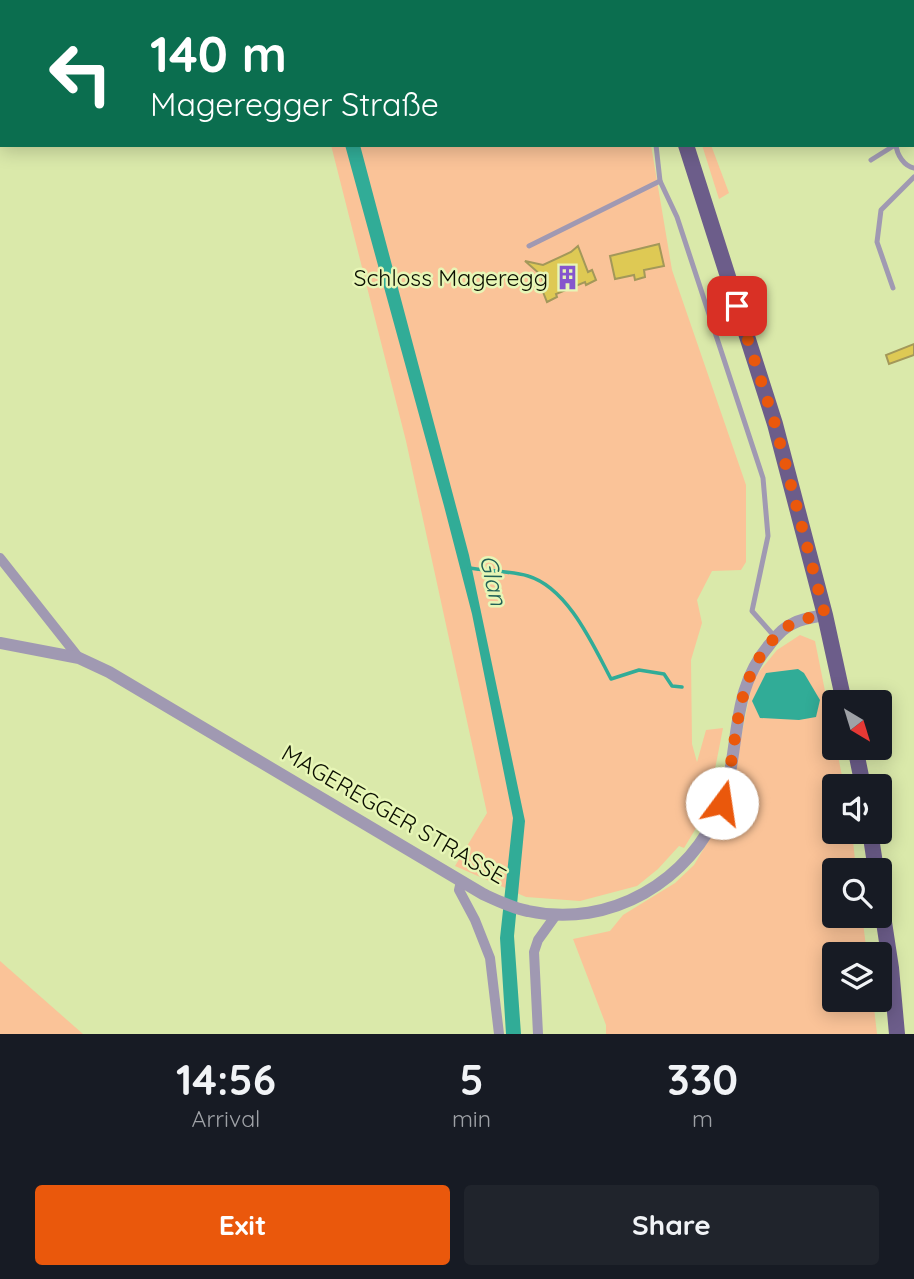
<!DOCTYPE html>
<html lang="en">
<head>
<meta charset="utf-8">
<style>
	body { margin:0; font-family:Quicksand,sans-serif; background:#20242c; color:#f1f3f6; height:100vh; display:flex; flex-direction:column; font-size:26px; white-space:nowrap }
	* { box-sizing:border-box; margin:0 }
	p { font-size:23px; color:#9ea1a6 }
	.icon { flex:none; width:38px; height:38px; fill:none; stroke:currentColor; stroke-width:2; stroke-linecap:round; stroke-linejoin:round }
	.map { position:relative; height:1034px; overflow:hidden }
	.side { display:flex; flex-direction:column; background:#171b24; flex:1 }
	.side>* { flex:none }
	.top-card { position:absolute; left:0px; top:0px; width:915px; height:147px; box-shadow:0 4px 18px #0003; background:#0b6e4f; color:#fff; overflow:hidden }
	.needle { width:46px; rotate:142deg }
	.buttons { position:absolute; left:822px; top:690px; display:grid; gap:14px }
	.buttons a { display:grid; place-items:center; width:70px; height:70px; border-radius:7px; background:#171b24; box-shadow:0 4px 18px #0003; font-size:35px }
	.pin { position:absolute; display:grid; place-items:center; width:60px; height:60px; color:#fff; margin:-30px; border-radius:14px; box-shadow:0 4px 10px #0006 }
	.me { position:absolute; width:77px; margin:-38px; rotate:14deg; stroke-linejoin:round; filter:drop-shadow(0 0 5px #0008) }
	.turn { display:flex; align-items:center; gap:24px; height:147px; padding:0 35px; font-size:32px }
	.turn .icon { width:91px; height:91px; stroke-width:2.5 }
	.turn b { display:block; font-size:49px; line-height:60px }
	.eta { display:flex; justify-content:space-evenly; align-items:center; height:119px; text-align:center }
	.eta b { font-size:42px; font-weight:700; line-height:49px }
	.primary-button { display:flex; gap:14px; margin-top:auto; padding:14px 35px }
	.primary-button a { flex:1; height:80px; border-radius:7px; background:#ea580c; color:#fff; font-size:28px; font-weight:700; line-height:80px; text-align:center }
	.primary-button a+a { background:#20242c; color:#f1f3f6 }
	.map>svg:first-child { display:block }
</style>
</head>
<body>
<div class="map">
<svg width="914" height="1034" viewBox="0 0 914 1034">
	<rect width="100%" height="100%" fill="#dae9aa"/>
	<g fill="#fac398">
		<polygon points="251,0 590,0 591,2 254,2"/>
		<polygon points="331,145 651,145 672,270 746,485 746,562 741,570 712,571 697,600 702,623 691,660 692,744 697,762 706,730 723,728 707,810 684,848 679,846 658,869 637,886 580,901 526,897 455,866 487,813 406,441"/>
		<polygon points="702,145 711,145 729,193 719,199"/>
		<polygon points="800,635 815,641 844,786 835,786 835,831 852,831 856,870 835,870 835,915 862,915 867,954 835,954 835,999 873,999 877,1034 606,1034 606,1025 573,939 610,931 623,915 675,883 694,865 726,811 753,679 777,650"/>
		<polygon points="0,961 83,1034 0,1034"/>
	</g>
	<g fill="#31ac97">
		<polygon points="345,145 360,145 469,555 525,821 514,936 521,1034 506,1034 500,938 513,818 472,614 444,506"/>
		<polygon points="798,669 804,673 820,700 816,717 799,720 760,718 752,701 766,673"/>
	</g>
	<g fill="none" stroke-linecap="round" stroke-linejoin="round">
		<path stroke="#31ac97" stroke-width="3.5" d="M469,568C488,571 510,571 528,576C568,588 593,645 611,679L639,670L664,674L672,686L682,687"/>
	</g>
	<g fill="#dec954" stroke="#a39859" stroke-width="2">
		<polygon points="659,244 664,266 644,270 645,277 635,280 634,275 615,279 610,256"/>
		<polygon points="578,246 588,272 592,270 596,280 586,285 585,282 556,294 557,297 547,302 543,292 546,290 541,275 525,261 543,265 571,252"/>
		<polygon points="914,344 914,355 889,364 886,355"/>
	</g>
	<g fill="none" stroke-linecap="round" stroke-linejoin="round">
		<g stroke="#a099b2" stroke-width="5">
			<polyline points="632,0 633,2"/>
			<polyline points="768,2 770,0"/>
			<polyline points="914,131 914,130"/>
			<polyline points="656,145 660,181 677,217 763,478 768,536 752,611 775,637"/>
			<path d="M896,145C897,155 904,166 914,168"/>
			<polyline points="871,160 895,145"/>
			<polyline points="529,246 660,181"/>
			<polyline points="893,288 877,242 881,210 914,177"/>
		</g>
		<g stroke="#a099b2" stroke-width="10">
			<polyline points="718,2 720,0"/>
			<polyline points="0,558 79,658"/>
			<polyline points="461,881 459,890 475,920 490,958 499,1034"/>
			<polyline points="538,1034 534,952 538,940 556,915"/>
		</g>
		<path stroke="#a099b2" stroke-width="12" d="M0,643L79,658L109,672L483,894C498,901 512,908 528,911C610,929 691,881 721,805C742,749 728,693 770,644C776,636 784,627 794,623C803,618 814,617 825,615"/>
		<g stroke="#6c5d8a" stroke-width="16">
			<polyline points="651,0 651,2"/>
			<polyline points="686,145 775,424 825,615 844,702"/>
			<polyline points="855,747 863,786"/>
			<polyline points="870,831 876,870"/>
			<polyline points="880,896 891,968 897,1034"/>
		</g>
	</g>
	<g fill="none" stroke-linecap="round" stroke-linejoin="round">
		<path stroke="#ea580c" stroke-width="12" stroke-dasharray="0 21.6" d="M722,803C739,749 731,691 769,644C776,636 784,628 793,623C803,618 814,617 825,615L775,424L737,306"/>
	</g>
	<defs>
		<symbol id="building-bare" viewBox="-9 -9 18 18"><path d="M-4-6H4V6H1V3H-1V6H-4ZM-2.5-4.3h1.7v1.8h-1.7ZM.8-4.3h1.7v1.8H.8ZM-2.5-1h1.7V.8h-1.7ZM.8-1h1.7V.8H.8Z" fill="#8555cd" stroke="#e7f6b6" stroke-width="2.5" paint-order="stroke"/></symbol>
	</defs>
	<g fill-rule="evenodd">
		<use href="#building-bare" x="550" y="260" width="35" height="35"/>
	</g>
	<g text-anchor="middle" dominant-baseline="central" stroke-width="5" stroke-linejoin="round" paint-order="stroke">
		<g font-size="23" fill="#0b0f00" stroke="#e7f6b6" text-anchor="end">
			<text x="548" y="277">Schloss Mageregg</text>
		</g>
		<g font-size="23" fill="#0b0f00" stroke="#e7f6b6">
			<text transform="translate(394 814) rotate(30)">MAGEREGGER STRASSE</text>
		</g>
		<g font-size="24" font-style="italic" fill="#226156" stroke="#e7f6b6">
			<text transform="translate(494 580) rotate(77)">Glan</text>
		</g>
	</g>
</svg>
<div class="buttons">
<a><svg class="needle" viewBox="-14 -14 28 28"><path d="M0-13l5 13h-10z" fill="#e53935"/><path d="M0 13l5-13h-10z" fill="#9ea1a6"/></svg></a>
<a><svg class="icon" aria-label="sound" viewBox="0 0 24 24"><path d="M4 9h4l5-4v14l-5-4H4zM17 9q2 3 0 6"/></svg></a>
<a><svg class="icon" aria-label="search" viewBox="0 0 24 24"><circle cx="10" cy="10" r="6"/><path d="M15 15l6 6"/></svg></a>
<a><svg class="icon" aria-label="layers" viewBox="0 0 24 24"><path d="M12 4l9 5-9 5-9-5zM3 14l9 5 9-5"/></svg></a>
</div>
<div class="pin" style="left:737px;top:306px;background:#d93025"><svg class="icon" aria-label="arrive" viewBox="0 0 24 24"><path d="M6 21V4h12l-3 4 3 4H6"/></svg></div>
<svg class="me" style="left:722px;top:803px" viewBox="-20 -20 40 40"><circle r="19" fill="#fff"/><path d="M0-13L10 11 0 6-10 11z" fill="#ea580c"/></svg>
<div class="top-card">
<div class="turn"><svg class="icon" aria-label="left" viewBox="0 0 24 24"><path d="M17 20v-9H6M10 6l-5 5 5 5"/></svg><div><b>140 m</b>Mageregger Straße</div></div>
</div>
</div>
<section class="side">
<div class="eta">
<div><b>14:56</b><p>Arrival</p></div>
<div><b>5</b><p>min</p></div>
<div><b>330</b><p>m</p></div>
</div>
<div class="primary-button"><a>Exit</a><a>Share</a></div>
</section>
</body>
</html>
